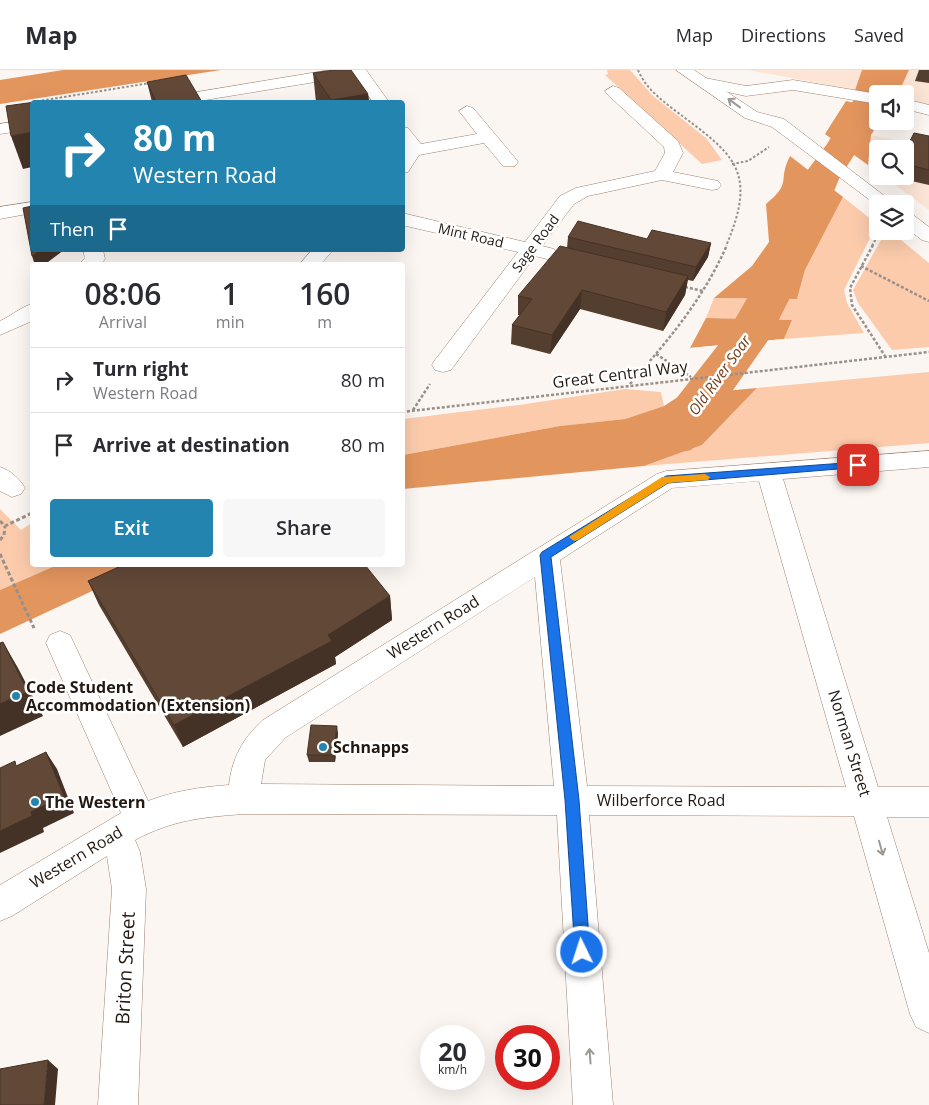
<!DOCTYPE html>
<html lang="en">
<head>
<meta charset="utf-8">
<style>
	body { margin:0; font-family:"Open Sans",sans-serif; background:#f7f7f7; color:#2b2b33; height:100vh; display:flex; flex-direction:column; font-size:19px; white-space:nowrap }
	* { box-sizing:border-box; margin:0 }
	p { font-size:16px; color:#7c7c81 }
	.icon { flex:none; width:28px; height:28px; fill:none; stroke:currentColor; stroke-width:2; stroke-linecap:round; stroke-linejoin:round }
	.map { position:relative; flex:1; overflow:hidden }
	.sheet { position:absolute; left:30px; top:192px; width:375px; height:305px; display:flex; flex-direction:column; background:#fff; border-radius:5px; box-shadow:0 5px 20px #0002 }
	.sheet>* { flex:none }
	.guide { position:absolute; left:30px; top:30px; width:375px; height:152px; border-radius:5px; box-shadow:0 5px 20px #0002; background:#2284af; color:#fff; overflow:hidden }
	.controls { position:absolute; left:869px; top:15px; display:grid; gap:10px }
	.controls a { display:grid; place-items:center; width:45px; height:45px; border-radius:5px; background:#fff; box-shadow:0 5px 20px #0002; font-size:25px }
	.speed { position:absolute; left:420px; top:955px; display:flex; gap:10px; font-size:25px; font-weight:700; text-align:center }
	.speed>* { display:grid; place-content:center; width:65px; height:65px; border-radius:50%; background:#fff; box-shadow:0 5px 20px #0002; line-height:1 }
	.speed small { font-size:12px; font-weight:400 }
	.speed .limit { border:8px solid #d22; background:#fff; color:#111 }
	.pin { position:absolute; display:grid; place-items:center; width:42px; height:42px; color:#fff; margin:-21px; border-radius:10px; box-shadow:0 2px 8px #0006 }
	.me { position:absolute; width:55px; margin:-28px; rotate:356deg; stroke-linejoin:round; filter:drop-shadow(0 0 4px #0008) }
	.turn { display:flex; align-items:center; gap:18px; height:105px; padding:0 20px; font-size:22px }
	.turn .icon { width:65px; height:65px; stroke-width:2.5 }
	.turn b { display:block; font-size:35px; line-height:42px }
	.then { display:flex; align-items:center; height:48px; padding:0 20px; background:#0003; gap:10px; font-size:19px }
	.eta { display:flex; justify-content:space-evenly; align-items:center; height:85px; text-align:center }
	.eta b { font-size:30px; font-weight:600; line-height:35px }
	.button { display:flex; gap:10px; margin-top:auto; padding:10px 20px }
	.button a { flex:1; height:58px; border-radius:5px; background:#2284af; color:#fff; font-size:20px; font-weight:600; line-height:58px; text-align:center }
	.button a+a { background:#f7f7f7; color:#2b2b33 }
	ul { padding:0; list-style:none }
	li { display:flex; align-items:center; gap:15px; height:65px; padding:0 20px; border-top:1px solid #e1e1e2 }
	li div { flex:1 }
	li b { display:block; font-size:19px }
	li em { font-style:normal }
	header { display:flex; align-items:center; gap:30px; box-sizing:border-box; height:70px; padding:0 25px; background:#fff; border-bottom:1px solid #e1e1e2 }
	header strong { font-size:24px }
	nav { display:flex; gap:28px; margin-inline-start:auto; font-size:18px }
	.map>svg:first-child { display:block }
</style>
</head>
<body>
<header>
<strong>Map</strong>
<nav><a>Map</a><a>Directions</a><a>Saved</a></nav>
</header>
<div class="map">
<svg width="929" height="1035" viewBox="0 0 929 1035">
	<rect width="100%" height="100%" fill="#fcf6f2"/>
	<g fill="#fde5d6">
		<polygon points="748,0 862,0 855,20"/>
		<polygon points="909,0 929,0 929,37 905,31 905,24 898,24"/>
		<polygon points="871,65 929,77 929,140 883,106 905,106 905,79 878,79 877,103 868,95"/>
	</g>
	<g fill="#fbcbac">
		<polygon points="607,0 630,0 653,26 706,68 722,90 702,94 605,5 608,4"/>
		<polygon points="843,127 877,154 844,220 847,233 864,263 784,269 792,250 706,248 714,228 797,229 805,200"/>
		<polygon points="886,161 890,161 929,193 929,277 892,280 858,233 853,220"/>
		<polygon points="929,302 929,373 644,396 702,375 757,318"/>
		<polygon points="625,319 661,322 664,336 625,349 560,356 403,385 403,349 519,335"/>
		<polygon points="0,439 21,460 32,453 32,495 57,495 0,520"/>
	</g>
	<g fill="#e3955e">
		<polygon points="63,0 221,0 0,34 0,10"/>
		<polygon points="862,0 909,0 898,24 877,25 855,20"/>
		<polygon points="846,31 877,38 878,51 880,51 871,65 868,95 825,64"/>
		<path d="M790,86L843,127L805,200L797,229L714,228L752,196L769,172L766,134C793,112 777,111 790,86Z"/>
		<polygon points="706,248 792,250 784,269 690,278"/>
		<polygon points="757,318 702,375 644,396 403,419 403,385 560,356 625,349 664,336 681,325"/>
		<polygon points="57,495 148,495 0,564 0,520"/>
	</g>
	<polygon fill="#fcf6f2" points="784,269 782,272 690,280 690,278"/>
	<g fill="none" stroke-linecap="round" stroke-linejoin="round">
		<polygon fill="#e3955e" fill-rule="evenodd" points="872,0 904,0 891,24 878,24 878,47 839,109 795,218 769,269 691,380 651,388 633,383 626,371 633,359 657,353 726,265 753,218 801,109 827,74"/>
		<defs>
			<g id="minor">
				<polygon points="350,0 366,0 389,32 373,32"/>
				<polygon points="705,8 746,16 793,10 878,24 878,34 793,20 746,26 699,16 697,13"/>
				<polygon points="613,16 619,18 678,71 683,83 673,102 718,111 721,115 718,119 712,120 662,110 588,126 574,134 542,176 554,179 557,183 554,187 547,189 535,186 451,300 443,302 435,300 432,295 435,290 518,182 402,155 402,143 525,172 560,126 576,118 655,101 665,83 664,77 607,24 605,21"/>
				<polygon points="905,29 929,35 929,45 905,39"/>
				<polygon points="467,36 473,38 515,88 518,92 515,96 503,96 484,73 419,85 408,102 402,103 404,81 402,57 408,58 421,74 477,64 459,41"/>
				<polygon points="32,132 32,143 0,149 0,137"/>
				<polygon points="83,180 103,180 105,189 100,195 78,195 85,188"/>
				<polygon points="312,180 333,180 320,195 299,195"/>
				<path d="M32,234V251L0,265V251C11,246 21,237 32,234Z"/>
				<path d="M929,381V397L783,409L878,717H929V747H887L929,883V963L916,957L910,944L854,746L589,745L613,1035H573L557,745L244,744C203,747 172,750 135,770L140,782L146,819L138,1035H98L112,819L107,786L12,846L0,851V815L121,743L46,573L50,565L60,561L70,565L148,731C174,721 201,717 229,715C232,688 243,668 263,650L657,404L666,401ZM759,411L846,717L587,716L560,490L672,418ZM535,507L554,716L261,714L265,690L285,668Z"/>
				<path d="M0,397C11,401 19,408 25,418L21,424L12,427L0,421Z"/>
			</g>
			<g id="tertiary">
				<polygon points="330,0 366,0 358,5 193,32 159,32 167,27"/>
				<polygon points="676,0 694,0 757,42 784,49 895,134 878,134 878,136 772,57 745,48"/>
				<polygon points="32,49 32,59 0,64 0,54"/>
				<polygon points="905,142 912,144 929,157 929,172 922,170 905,157"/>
			</g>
		</defs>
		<use href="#minor" stroke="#9e816e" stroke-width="1"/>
		<use href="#tertiary" stroke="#9e816e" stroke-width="1"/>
		<g stroke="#98908b" stroke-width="2" stroke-dasharray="2.5 2" stroke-linecap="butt">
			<path d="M638,0C645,17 659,28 673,39C733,84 759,99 726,176"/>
			<polyline points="33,32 150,13"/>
			<polyline points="732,94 748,91 769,77"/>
			<polyline points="872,176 880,161"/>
		</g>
		<g stroke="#98908b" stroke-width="2.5" stroke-dasharray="3 2" stroke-linecap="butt">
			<polyline points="873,175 850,218 852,235 885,286"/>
			<polyline points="861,196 929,231"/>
			<polyline points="685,217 703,221"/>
			<polyline points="656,284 691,307"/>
			<path d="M630,314C670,268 702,231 727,175"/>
			<polyline points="413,340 430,314"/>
			<polyline points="402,342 929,282"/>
		</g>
		<g stroke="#98908b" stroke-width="3" stroke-dasharray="4 2.5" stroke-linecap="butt">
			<polyline points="0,451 5,456 32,443"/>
			<polyline points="0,470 4,465 5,456"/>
			<polyline points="0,484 34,558"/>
		</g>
		<use href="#minor" fill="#fff" fill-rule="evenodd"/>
		<use href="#tertiary" fill="#fff" fill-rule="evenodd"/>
	</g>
	<g fill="#543e2f">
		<polygon points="919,0 929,0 929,13 915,11"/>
		<polygon points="313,3 368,24 369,32 316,32"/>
		<polygon points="147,12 202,32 152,32"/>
		<polygon points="929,66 929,115 894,107 905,106 905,81"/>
		<polygon points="568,167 647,169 711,173 708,187 693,211 688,210 685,225 663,261 580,239 550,284 511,274 512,255 520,245 518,245 518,226 567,178"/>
		<polygon points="88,511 390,526 392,550 335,587 336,594 183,677 99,535"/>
		<polygon points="338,663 335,692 309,692 307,685"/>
	</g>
	<g fill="#453226">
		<polygon points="368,24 369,32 331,32 331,30"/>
		<polygon points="32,62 32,97 23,99 11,66"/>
		<polygon points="711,173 708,187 693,211 696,197"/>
		<polygon points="40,180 64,180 44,195 35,195 32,186"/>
		<polygon points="688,206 685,225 663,261 666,242"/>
		<polygon points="582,220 580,239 550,284 552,265"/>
		<polygon points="390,526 392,550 335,587 336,594 183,677 174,655"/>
		<polygon points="3,572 18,598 43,646 0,666 0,634"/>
		<polygon points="337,656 338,663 335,692 333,685"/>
		<polygon points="46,682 57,699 74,743 43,758 44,762 0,783 0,761 31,742"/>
		<polygon points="48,990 58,999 55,1035 44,1035"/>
	</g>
	<g fill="#624837" stroke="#453226">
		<polygon points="334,0 351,0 368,24 331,30 313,3"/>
		<polygon points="186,5 202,32 156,32 147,12"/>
		<polygon points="32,32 32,62 11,66 6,36 35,32"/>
		<polygon points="914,63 929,66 929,100 905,94 905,81"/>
		<polygon points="32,136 32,180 40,180 32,186 23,138"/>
		<polygon points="578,151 647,169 652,160 711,173 696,197 568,167"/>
		<polygon points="560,176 688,206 666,242 582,220 552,265 512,255 532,229 518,226"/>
		<polygon points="123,495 365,495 390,526 328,565 332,571 174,655 88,511"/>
		<polygon points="3,572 28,622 0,634 0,573"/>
		<polygon points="311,655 337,656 333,685 307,685"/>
		<polygon points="46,682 64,726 31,742 32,746 0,761 0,698 15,691 16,696"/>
		<polygon points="48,990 44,1035 0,1035 0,999"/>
	</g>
	<defs><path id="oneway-shaft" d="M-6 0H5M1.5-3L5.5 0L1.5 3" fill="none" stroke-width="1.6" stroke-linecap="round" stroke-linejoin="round" transform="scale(1.25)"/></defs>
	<g stroke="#9c9894">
		<use href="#oneway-shaft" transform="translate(734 33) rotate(-144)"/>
		<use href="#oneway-shaft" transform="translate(881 778) rotate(74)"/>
		<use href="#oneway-shaft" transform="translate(590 986) rotate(-94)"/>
	</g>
	<polygon fill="#1a73e8" stroke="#114b97" points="858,392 863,395 862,397 668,413 551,487 579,730 590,882 588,888 582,890 577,888 575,882 565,730 540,485 542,482 666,406"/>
	<polygon fill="#f59e0b" points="705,404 710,407 708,410 668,413 578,470 574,471 569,467 662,407"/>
	<g fill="#2284af" stroke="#fff" stroke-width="2">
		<circle cx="16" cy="626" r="5"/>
		<circle cx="323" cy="677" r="5"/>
		<circle cx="35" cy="732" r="5"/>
	</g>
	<g text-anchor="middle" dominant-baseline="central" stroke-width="5" stroke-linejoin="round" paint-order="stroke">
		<g font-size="14" fill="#241912" stroke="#fff">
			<text transform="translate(471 165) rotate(13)">Mint Road</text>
			<text transform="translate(535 173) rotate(-53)">Sage Road</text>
		</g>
		<g font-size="15" font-style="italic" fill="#75411a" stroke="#fff">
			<text transform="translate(719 305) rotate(-54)">Old River Soar</text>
		</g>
		<g font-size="16" fill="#241912" stroke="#fff">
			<text transform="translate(620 304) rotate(-7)">Great Central Way</text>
			<text transform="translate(433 557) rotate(-32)">Western Road</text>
			<text transform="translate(850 673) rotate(73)">Norman Street</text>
			<text x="661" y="730">Wilberforce Road</text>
			<text transform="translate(76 787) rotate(-31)">Western Road</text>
		</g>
		<g font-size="16" font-weight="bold" fill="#241912" stroke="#fff" text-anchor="start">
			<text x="26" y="617">Code Student<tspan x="26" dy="18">Accommodation (Extension)</tspan></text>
			<text x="333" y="677">Schnapps</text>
			<text x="45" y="732">The Western</text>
		</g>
		<g font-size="19" fill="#241912" stroke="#fff">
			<text transform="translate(125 898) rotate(-87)">Briton Street</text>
		</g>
	</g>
</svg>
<div class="controls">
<a><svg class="icon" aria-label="sound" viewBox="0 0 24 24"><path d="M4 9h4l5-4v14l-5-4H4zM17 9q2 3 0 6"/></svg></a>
<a><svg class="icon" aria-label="search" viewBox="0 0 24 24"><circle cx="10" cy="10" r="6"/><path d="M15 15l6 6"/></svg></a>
<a><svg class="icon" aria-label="layers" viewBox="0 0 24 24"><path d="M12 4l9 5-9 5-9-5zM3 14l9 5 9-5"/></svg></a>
</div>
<div class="speed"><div>20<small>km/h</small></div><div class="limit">30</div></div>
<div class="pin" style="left:858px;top:395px;background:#d93025"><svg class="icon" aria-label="arrive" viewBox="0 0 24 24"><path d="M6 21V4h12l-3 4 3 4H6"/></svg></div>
<svg class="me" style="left:582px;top:882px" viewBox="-20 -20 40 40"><circle r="17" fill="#1a73e8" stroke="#fff" stroke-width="3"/><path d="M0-11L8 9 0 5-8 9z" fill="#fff"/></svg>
<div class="guide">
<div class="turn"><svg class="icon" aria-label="right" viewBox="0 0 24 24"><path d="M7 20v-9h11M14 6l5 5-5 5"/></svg><div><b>80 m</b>Western Road</div></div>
<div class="then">Then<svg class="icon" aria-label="arrive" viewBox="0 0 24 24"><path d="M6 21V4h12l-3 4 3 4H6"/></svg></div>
</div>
<section class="sheet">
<div class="eta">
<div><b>08:06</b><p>Arrival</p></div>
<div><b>1</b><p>min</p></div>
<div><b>160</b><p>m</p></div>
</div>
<ul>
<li><svg class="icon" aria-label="right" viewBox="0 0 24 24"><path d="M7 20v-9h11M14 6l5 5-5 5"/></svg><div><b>Turn right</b><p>Western Road</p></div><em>80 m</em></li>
<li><svg class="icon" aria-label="arrive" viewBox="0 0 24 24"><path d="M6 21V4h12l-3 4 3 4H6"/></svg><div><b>Arrive at destination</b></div><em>80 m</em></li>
</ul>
<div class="button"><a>Exit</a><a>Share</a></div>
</section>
</div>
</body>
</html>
